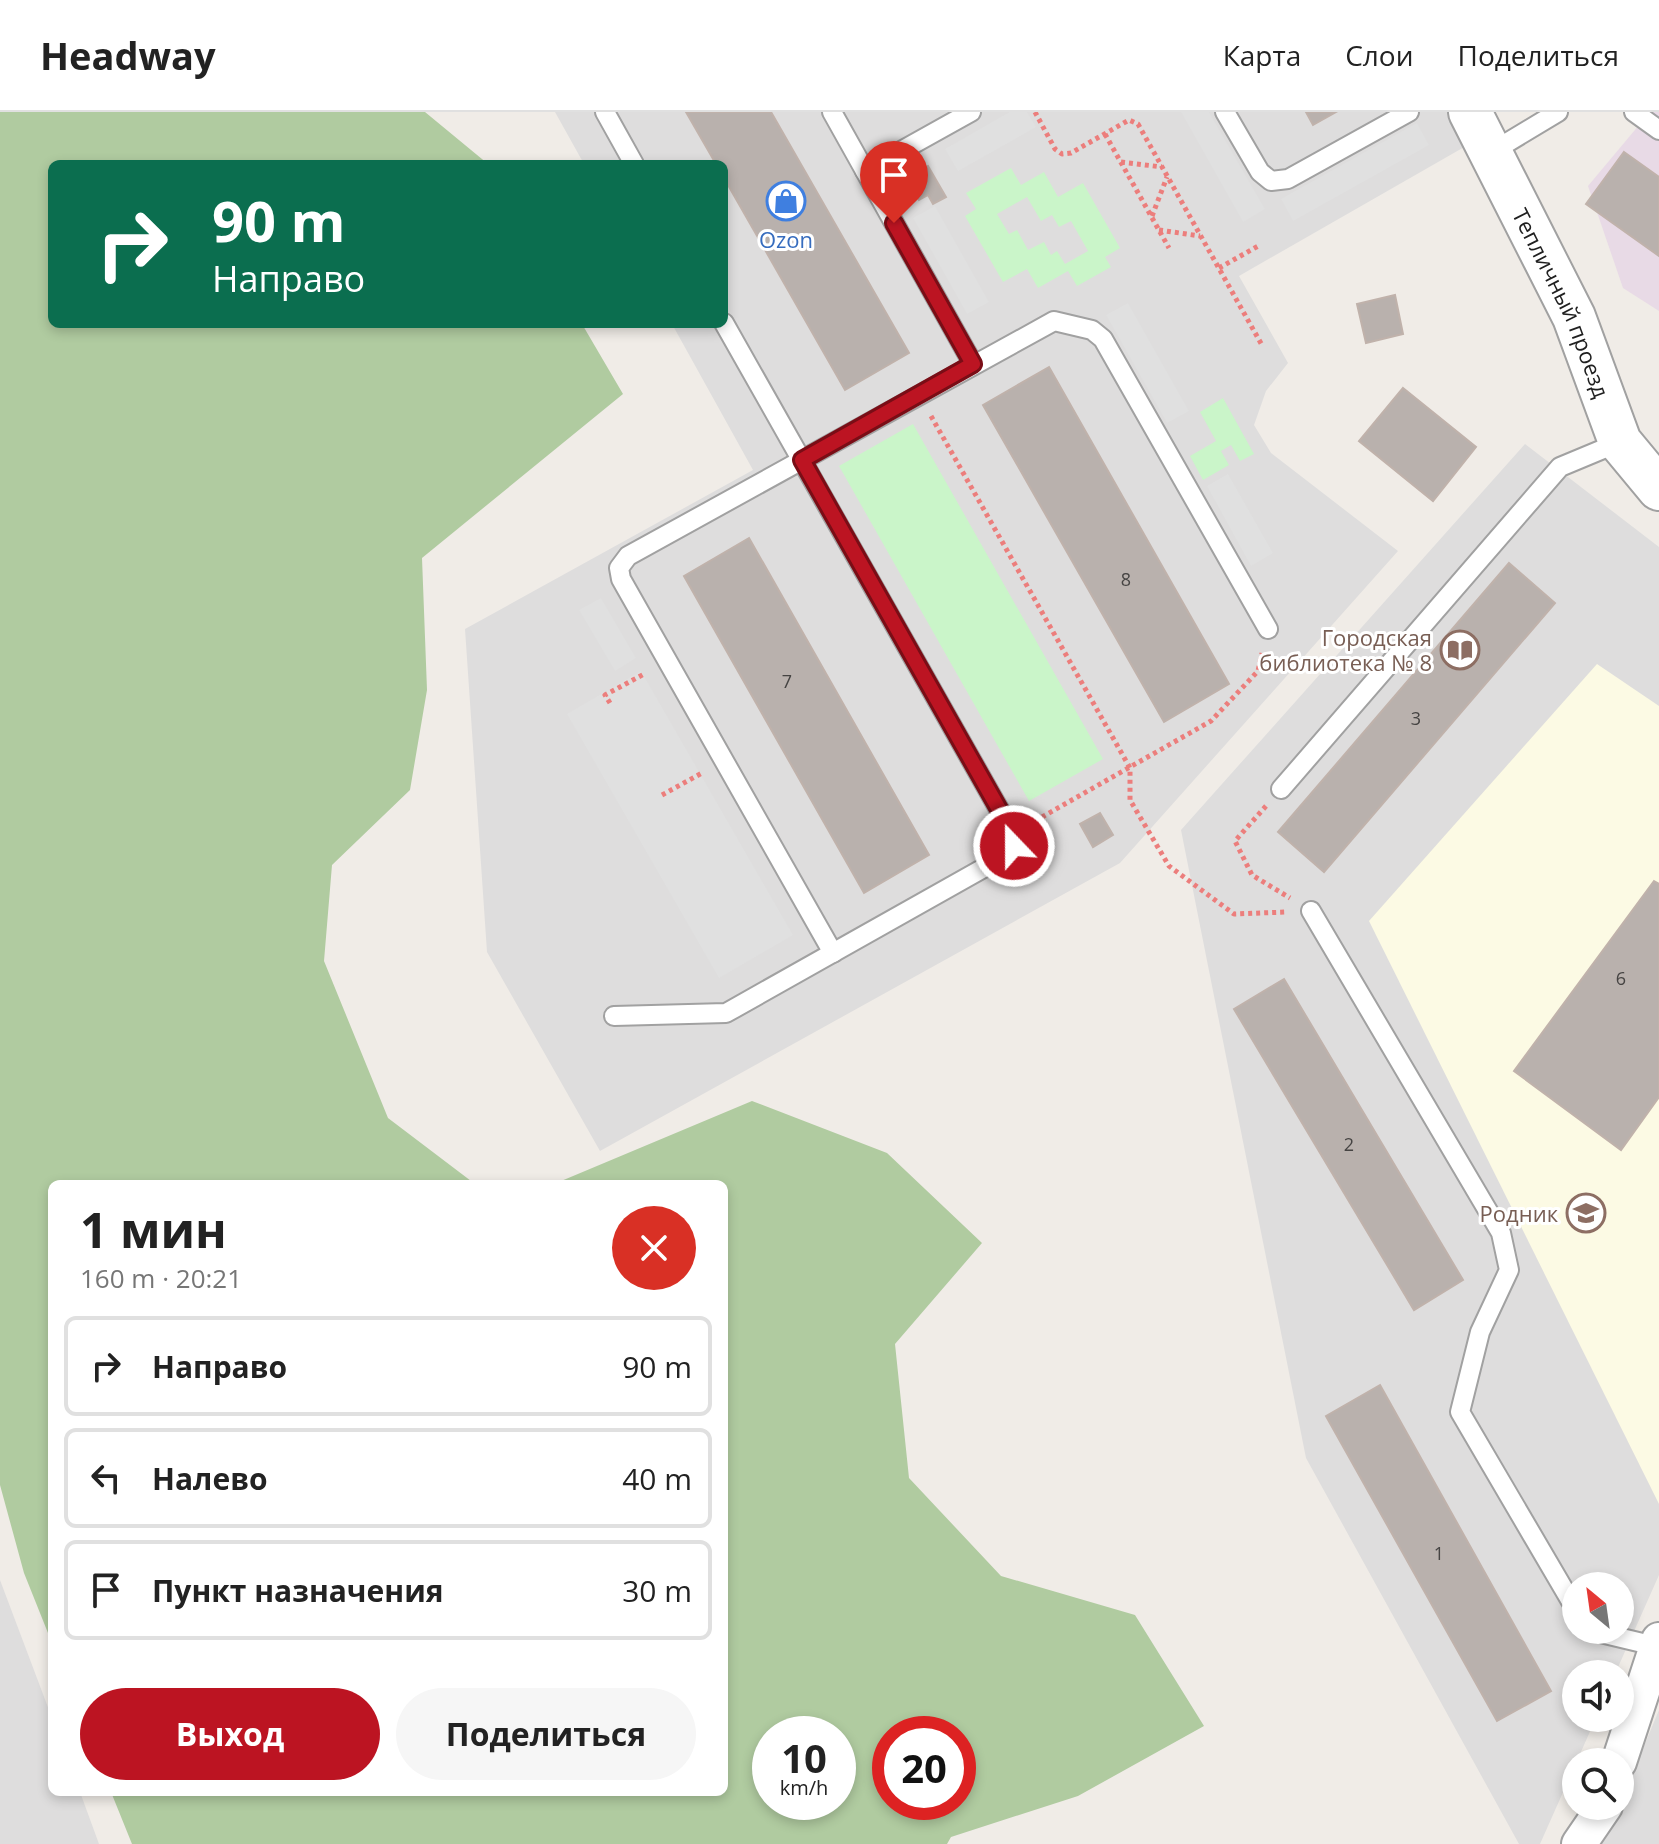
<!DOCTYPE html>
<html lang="ru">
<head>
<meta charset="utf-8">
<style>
	body { margin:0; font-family:"Open Sans",sans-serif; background:#f6f6f6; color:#222; height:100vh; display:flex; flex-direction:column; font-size:30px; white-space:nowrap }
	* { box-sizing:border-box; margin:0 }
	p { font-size:26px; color:#767676 }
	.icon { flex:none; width:44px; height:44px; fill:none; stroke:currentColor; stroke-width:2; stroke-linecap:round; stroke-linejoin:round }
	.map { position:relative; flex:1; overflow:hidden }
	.details { position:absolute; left:48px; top:1068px; width:680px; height:616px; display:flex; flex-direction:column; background:#fff; border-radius:12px; box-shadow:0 4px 12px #0003 }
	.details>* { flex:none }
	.hud { position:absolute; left:48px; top:48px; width:680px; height:168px; border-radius:12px; box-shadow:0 4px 12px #0003; background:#0b6e4f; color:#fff; overflow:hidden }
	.needle { width:52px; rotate:331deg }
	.controls { position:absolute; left:1562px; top:1460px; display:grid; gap:16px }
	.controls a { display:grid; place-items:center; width:72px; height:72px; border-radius:50%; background:#fff; box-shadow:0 4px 12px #0003; font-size:40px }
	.speed { position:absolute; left:752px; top:1604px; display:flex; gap:16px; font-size:40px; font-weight:700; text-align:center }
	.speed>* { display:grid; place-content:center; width:104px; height:104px; border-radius:50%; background:#fff; box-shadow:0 4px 12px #0003; line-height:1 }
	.speed small { font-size:20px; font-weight:400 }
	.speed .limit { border:12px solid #d22; background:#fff; color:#111 }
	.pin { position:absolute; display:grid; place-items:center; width:68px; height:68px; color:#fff; margin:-82px -34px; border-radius:50% 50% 50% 0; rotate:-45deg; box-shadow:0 0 8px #0007 }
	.pin .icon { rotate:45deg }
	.me { position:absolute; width:88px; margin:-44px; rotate:338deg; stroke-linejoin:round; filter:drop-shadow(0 0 6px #0008) }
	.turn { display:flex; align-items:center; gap:28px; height:168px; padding:0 32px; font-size:36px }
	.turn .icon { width:104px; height:104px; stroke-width:2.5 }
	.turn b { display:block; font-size:56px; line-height:68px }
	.round { display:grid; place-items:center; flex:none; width:84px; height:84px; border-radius:42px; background:#f6f6f6 }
	.overview { display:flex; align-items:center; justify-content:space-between; height:136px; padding:0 32px }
	h1 { font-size:48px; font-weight:700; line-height:60px }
	.cta { display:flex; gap:16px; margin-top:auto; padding:16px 32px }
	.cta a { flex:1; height:92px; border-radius:48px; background:#bc1422; color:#fff; font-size:32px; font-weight:700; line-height:92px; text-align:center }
	.cta a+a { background:#f6f6f6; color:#222 }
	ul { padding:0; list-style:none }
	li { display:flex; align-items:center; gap:24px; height:100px; margin:0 16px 12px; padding:0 16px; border:4px solid #e0e0e0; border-radius:12px }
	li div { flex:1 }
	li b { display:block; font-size:30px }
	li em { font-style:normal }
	header { display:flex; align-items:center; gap:48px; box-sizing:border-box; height:112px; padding:0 40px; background:#fff; border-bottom:2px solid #e0e0e0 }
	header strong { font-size:38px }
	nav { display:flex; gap:44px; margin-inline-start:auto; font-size:28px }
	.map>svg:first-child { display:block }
</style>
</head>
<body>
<header>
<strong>Headway</strong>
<nav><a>Карта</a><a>Слои</a><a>Поделиться</a></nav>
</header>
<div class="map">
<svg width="1659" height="1732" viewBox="0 0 1659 1732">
	<rect width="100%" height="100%" fill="#f0ece7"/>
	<g fill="#dedddd" fill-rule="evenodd">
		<polygon points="555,0 1459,0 1473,30 1239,164 1288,251 1266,279 1254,313 1271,341 1398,439 1120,751 600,1039 487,840 465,517 753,358 672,212 724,212 724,52 584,52"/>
		<path d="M1525,332L1659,435V1463L1615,1562H1576V1606H1596L1540,1732H1519L1306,1346L1181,718ZM1576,1474H1620V1518H1576Z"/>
		<polygon points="0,1468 52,1606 52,1680 80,1680 99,1732 0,1732"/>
		<polygon points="1659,1598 1659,1732 1600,1732 1607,1723"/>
	</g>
	<polygon fill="#e8dae6" points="1650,0 1659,0 1659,199 1623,176 1588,74"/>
	<polygon fill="#fcfae4" points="1597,552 1659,594 1659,1392 1369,809"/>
	<g fill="#b0cba0" fill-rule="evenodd">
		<polygon points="0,0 425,0 488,52 52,52 52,212 582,212 623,282 422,446 427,578 410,678 332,753 324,849 388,1006 475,1072 52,1072 52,1531 24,1461 0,1373"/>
		<path d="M752,989L887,1041L982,1131L895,1232L909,1366L1001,1464L1135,1503L1204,1614L1078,1684L951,1725L947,1732H132L111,1680H724V1072H554ZM770,1622H838V1690H770ZM890,1622H958V1690H890Z"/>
	</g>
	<g fill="#caf5c9" fill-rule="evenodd">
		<path d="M1011,56L1021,73L1044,60L1058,85L1083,71L1120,136L1105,145L1111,155L1077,174L1068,159L1038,176L1027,157L1003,170L965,104L976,97L966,81ZM1027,85L1041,109L1052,103L1059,115L1071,109L1088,139L1065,152L1057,139L1051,143L1044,130L1028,138L1017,118L1009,122L997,102Z"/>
		<polygon points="1223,286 1254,342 1240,349 1231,333 1221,339 1229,353 1203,368 1190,344 1216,329 1200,300"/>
		<polygon points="913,312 1103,647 1029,689 839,354"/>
	</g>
	<g fill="#e0e0e0">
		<polygon points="1010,0 1027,0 1036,15 958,59 945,37"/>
		<polygon points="1181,0 1209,0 1265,97 1243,110"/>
		<polygon points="1417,11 1429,33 1293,109 1281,87"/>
		<polygon points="935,94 989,190 967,202 913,106"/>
		<polygon points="1128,191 1189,299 1167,311 1106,203"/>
		<polygon points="1228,362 1273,441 1251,454 1207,374"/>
		<polygon points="601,486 636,546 615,559 579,498"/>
		<polygon points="641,559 793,823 719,866 567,602"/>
	</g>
	<g fill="#b9b1ad" stroke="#c0b2ab" stroke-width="2">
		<polygon points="686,0 771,0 909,241 845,278 724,66 724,52 716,52"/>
		<polygon points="1306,0 1336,0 1313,13"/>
		<polygon points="1624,40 1659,65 1659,144 1586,92"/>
		<polygon points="928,54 946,85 933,92 928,83 919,88 906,65"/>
		<polygon points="1395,183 1403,222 1366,231 1357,192"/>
		<polygon points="1049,255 1229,572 1164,610 983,293"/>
		<polygon points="1403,276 1476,335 1433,389 1359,329"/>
		<polygon points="749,426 929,743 864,781 684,464"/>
		<polygon points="1509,451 1555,491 1324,760 1278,720"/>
		<polygon points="1100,701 1113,723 1093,735 1080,712"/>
		<polygon points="1654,769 1659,772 1659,985 1621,1038 1514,959"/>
		<polygon points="1284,867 1463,1168 1414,1198 1234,897"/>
		<polygon points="1380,1273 1551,1579 1497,1609 1326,1304"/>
	</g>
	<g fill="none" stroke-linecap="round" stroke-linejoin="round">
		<defs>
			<g id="service">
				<polyline points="605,0 634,52"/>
				<polyline points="832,0 865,59 971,0"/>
				<polyline points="1225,0 1260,60 1271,69 1288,67 1409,0"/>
				<polyline points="1634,0 1659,18"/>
				<polyline points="1490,41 1558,0"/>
				<polyline points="865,59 973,252"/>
				<polyline points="1281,677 1560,355 1620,330"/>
				<polyline points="1311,799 1501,1121 1509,1158 1480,1220 1460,1300 1576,1498"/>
				<polyline points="833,841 621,467 619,456 628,444 1054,209 1092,218 1103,227 1268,517"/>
				<polyline points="614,904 726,901 1005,744 1014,734 1013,722 724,211"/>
				<polyline points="1588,1518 1655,1534"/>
			</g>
			<g id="minor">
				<polyline points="1619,1650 1659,1528"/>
				<polyline points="1579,1732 1605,1694"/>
			</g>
			<g id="tertiary">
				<path id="s1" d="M1470,0L1574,205L1620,330L1659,377"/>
			</g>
		</defs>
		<use href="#service" stroke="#a1a1a1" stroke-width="22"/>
		<use href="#minor" stroke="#a1a1a1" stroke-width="38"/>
		<use href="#tertiary" stroke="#a1a1a1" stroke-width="46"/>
		<g stroke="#ec7e7c" stroke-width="5" stroke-dasharray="4 4" stroke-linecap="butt">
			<polyline points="1035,0 1055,37 1062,42 1071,41 1129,8 1138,12 1263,235"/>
			<polyline points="1105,22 1169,136"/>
			<polyline points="1121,50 1162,55"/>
			<polyline points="1152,104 1167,65"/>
			<polyline points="1159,118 1200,124"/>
			<polyline points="1219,156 1260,133"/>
			<polyline points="931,304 1130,656 1130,688 1169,754 1234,802 1286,800"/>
			<polyline points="610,591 605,583 646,561"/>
			<polyline points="662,683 702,661"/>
			<polyline points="1266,694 1235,729 1252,763 1290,786"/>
			<polyline points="1035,709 1211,609 1258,559 1262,541"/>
		</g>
		<use href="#service" stroke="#fff" stroke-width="18"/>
		<use href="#minor" stroke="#fff" stroke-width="34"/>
		<use href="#tertiary" stroke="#fff" stroke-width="42"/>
	</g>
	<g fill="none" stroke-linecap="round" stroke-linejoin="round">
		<defs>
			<polyline id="route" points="894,111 973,252 802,348 1013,722 1014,734"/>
		</defs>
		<use href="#route" stroke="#7a0d16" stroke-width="20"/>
		<use href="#route" stroke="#bc1422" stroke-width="14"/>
	</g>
	<defs>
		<symbol id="shop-ring" viewBox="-11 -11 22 22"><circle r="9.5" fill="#fff" stroke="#3f7fe0" stroke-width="1.5"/><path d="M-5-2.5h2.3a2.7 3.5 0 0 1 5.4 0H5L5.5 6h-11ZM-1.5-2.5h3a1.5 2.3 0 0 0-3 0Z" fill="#3f7fe0"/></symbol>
		<symbol id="library-ring" viewBox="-11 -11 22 22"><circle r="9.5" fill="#fff" stroke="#8d6e63" stroke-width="1.5"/><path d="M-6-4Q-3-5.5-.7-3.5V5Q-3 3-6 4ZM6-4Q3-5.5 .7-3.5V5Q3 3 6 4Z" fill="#8d6e63"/></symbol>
		<symbol id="school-ring" viewBox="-11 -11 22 22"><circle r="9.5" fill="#fff" stroke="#8d6e63" stroke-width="1.5"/><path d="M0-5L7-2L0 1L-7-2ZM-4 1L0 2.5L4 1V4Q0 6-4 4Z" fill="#8d6e63"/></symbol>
	</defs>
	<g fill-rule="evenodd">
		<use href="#shop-ring" x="764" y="67" width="44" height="44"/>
		<use href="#library-ring" x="1438" y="516" width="44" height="44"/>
		<use href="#school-ring" x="1564" y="1079" width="44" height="44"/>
	</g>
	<g text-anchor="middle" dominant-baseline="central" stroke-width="6" stroke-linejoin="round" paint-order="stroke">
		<g font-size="18" fill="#464443">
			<text x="1126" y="467">8</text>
			<text x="787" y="569">7</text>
			<text x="1416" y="606">3</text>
			<text x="1621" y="866">6</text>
			<text x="1349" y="1032">2</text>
			<text x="1439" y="1441">1</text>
		</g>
		<g font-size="22" fill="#366cbe" stroke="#fff">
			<text x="786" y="127">Ozon</text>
		</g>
		<g font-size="22" fill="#202020" stroke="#fff">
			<text stroke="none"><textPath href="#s1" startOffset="212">Тепличный проезд</textPath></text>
		</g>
		<g font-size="22" fill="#785e54" stroke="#fff" text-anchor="end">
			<text x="1432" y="525">Городская<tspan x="1432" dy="25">библиотека № 8</tspan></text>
			<text x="1558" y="1101">Родник</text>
		</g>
	</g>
</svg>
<div class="controls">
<a><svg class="needle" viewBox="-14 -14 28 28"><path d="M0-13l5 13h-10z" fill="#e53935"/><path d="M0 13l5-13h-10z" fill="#767676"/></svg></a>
<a><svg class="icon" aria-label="sound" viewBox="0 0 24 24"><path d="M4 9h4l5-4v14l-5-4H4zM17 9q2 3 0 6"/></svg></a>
<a><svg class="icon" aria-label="search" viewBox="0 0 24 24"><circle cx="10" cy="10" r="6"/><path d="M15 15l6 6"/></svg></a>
</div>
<div class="speed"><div>10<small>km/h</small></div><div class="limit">20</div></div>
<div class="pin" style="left:894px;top:111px;background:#d93025"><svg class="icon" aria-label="arrive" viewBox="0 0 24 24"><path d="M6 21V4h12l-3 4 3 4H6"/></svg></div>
<svg class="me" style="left:1014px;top:734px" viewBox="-20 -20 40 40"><circle r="17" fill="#bc1422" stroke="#fff" stroke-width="3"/><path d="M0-11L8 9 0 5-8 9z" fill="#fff"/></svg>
<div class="hud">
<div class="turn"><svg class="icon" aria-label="right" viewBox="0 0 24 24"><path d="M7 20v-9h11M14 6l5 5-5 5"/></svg><div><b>90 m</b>Направо</div></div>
</div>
<section class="details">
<div class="overview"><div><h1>1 мин</h1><p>160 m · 20:21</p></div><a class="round" style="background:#d93025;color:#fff"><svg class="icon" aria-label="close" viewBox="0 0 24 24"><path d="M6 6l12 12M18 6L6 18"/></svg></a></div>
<ul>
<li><svg class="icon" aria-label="right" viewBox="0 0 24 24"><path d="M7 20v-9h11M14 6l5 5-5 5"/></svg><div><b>Направо</b></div><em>90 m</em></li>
<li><svg class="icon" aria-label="left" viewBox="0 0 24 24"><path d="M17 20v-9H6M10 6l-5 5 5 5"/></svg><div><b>Налево</b></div><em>40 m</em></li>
<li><svg class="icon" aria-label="arrive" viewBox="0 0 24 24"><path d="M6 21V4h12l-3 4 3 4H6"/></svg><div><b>Пункт назначения</b></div><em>30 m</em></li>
</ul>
<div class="cta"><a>Выход</a><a>Поделиться</a></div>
</section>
</div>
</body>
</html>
